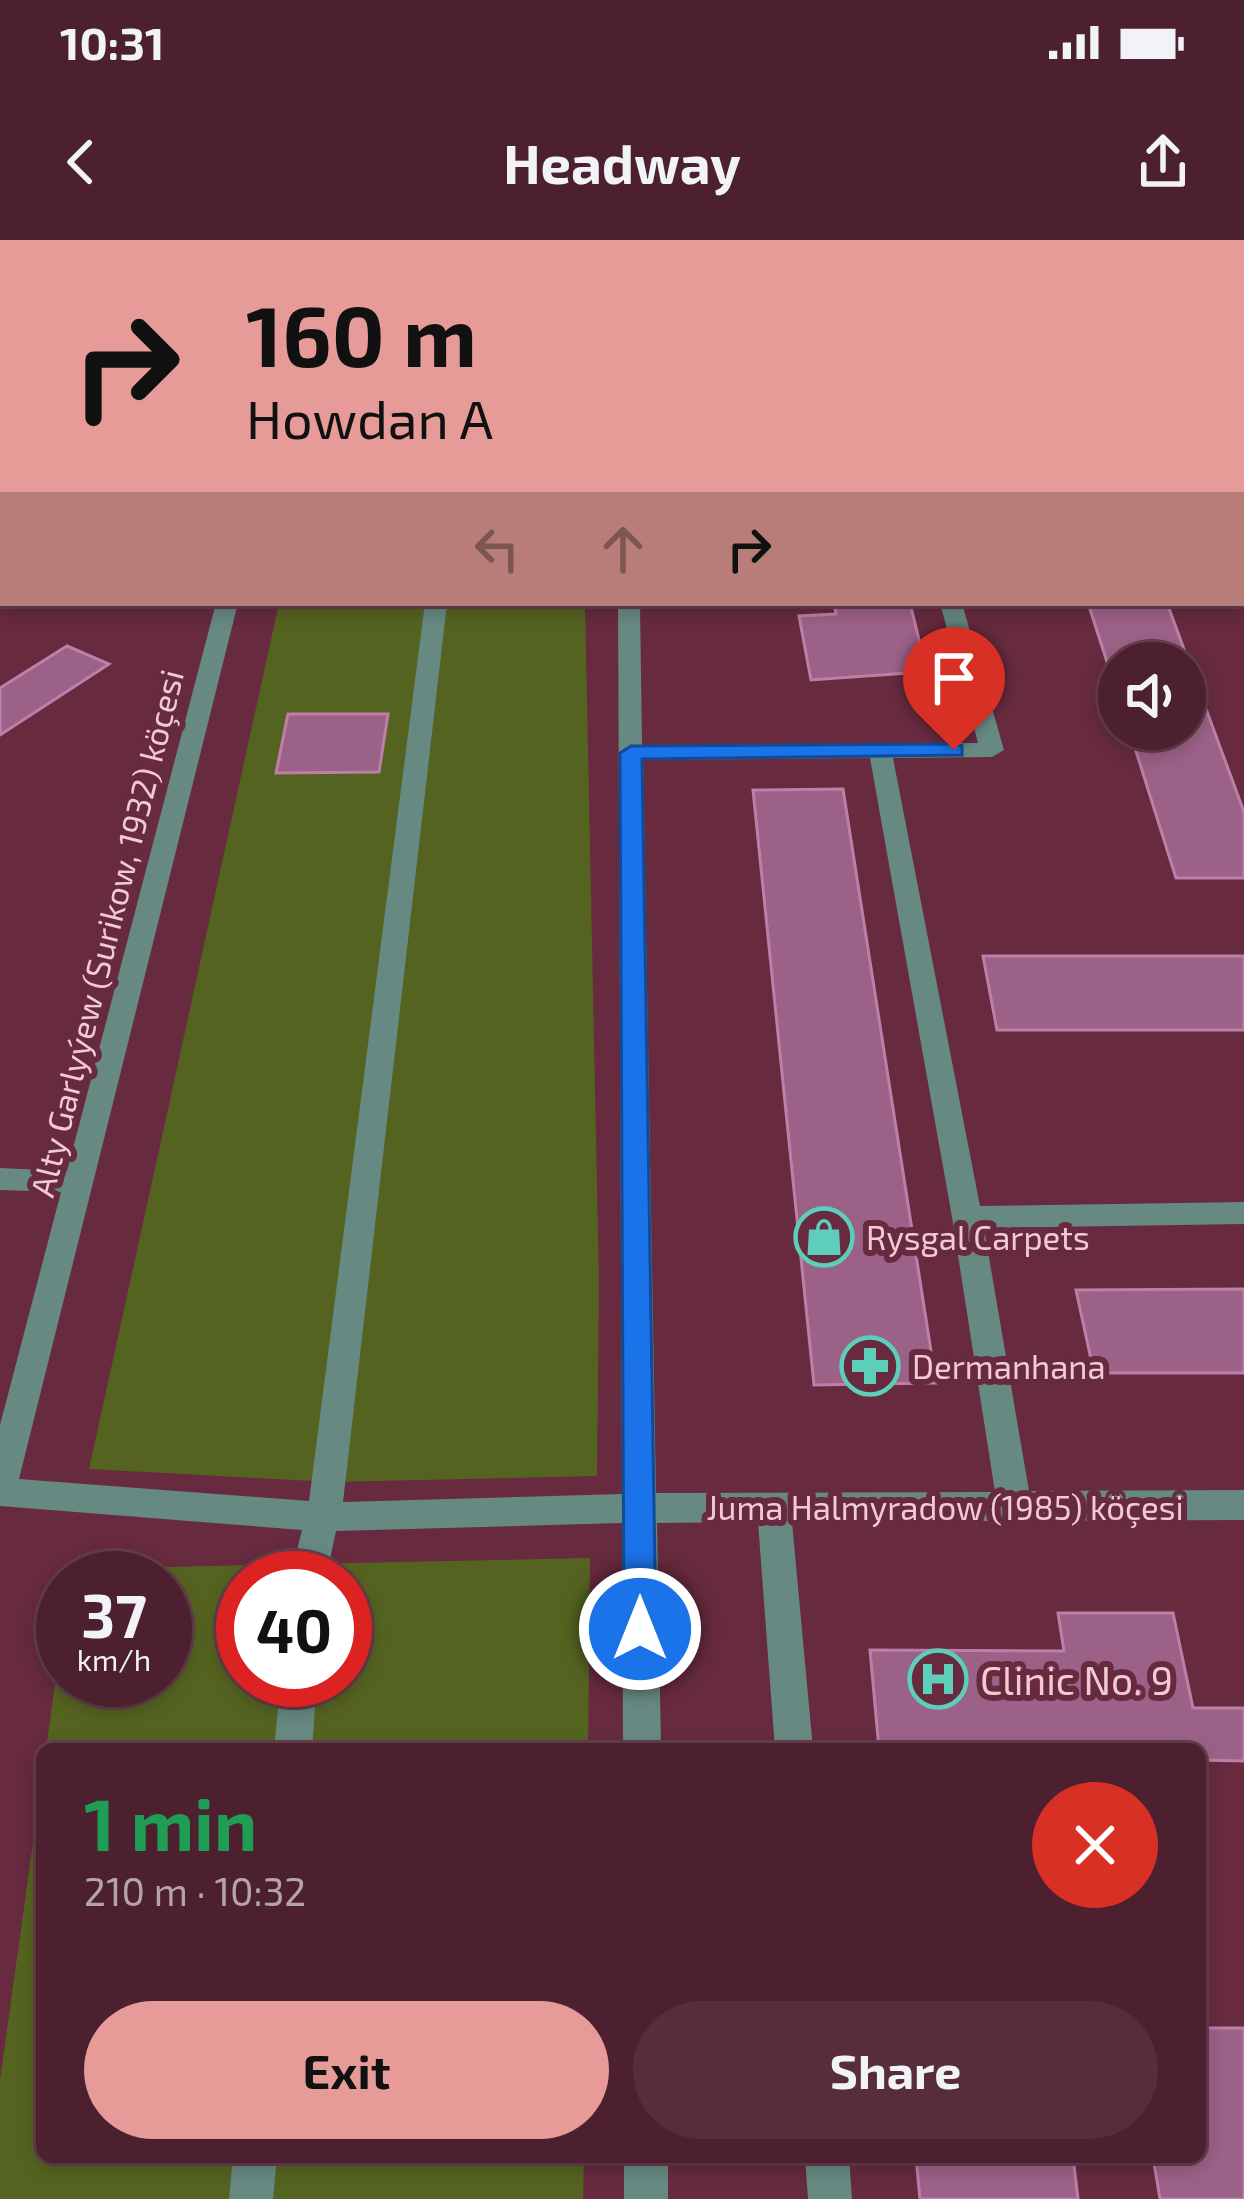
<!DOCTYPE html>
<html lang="en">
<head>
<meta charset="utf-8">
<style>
	body { margin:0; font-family:"Exo 2",sans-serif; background:#572d3b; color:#f1f3f6; height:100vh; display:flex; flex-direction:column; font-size:45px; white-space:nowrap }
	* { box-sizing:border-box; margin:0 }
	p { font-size:39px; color:#b3a3aa }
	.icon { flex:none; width:66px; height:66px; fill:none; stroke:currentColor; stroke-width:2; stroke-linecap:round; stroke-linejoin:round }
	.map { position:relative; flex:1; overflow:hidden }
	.sheet { position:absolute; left:36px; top:1503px; width:1170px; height:420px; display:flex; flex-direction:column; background:#4d202f; border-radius:18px; box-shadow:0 6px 18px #0003,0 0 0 3px #643e4b }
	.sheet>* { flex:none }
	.hud { position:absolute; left:0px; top:0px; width:1245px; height:366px; box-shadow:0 6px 18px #0003,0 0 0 3px #643e4b; background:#e69b98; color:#111; overflow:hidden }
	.tools { position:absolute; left:1098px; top:402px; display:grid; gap:24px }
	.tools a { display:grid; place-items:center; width:108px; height:108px; border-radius:50%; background:#4d202f; box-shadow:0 6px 18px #0003,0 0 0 3px #643e4b; font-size:60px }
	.speed { position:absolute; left:36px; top:1311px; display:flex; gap:24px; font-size:60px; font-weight:700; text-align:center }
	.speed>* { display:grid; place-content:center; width:156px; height:156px; border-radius:50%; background:#4d202f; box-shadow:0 6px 18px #0003,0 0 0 3px #643e4b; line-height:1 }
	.speed small { font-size:30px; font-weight:400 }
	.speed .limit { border:18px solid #d22; background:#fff; color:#111 }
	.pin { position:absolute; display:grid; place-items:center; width:102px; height:102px; color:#fff; margin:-123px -51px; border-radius:50% 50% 50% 0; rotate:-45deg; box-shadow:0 0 12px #0007 }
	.pin .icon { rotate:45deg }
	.me { position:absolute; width:132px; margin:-66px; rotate:0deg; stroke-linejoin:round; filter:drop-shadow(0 0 9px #0008) }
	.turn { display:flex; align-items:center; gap:42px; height:252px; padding:0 48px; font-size:54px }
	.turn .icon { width:156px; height:156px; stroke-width:2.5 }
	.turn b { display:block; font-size:84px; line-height:102px }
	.lanes { display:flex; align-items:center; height:114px; padding:0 48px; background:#0003; justify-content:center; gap:60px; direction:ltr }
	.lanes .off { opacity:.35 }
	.round { display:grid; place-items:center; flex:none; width:126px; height:126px; border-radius:63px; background:#572d3b }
	.head { display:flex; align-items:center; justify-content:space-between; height:204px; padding:0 48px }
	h1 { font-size:72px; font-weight:700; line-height:90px; color:#1e9e55 }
	.primary-button { display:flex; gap:24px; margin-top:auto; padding:24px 48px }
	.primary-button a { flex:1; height:138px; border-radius:72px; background:#e69b98; color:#111; font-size:48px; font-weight:700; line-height:138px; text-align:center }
	.primary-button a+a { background:#572d3b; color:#f1f3f6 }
	.status { display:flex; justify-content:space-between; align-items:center; height:84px; padding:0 60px; background:#4d202f; direction:ltr }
	.status svg { height:33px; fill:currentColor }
	header { display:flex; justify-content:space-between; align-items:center; height:156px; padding:0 48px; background:#4d202f; font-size:54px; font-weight:700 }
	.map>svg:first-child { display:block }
</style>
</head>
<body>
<div class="status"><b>10:31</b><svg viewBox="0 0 49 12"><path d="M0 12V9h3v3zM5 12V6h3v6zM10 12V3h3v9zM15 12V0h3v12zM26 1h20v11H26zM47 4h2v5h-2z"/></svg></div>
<header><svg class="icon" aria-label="back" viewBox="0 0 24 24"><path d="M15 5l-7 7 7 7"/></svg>Headway<svg class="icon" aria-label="share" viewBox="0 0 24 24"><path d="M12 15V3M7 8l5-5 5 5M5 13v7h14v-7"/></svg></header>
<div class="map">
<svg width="1244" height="1959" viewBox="0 0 1244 1959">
	<rect width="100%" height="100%" fill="#672a3f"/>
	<g fill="#556321" fill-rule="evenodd">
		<polygon points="279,363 585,363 599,1044 597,1236 331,1242 89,1229"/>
		<path d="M590,1318L588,1509H46L63,1386V1440H165V1338H70L71,1329ZM243,1338H345V1440H243Z"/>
		<polygon points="42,1538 42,1917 584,1917 583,1959 0,1959 0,1840"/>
	</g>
	<g fill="#9b6187" stroke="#bc7fa7" stroke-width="3">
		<polygon points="834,363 910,363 923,416 908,433 811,440 799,376 836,374"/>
		<polygon points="1088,363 1167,363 1244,572 1244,638 1176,638 1129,489 1185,489 1185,423 1119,423 1119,459"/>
		<polygon points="67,406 109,424 0,495 0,448"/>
		<polygon points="288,474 388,474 379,532 276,533"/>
		<polygon points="843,549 936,1143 814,1145 753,550"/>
		<polygon points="983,716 1244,716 1244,790 997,790"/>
		<polygon points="1244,1049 1244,1133 1094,1133 1076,1050"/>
		<polygon points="1058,1373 1173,1373 1193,1468 1244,1468 1244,1521 1200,1520 1200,1509 879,1509 870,1410 1064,1411"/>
		<polygon points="1200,1788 1244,1788 1244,1959 1160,1959 1153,1917 1200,1917"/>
		<polygon points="916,1917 1073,1917 1078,1959 920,1959"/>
	</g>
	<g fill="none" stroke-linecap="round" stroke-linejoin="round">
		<polyline stroke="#935d6f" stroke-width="4.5" stroke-dasharray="3 3" stroke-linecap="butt" points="372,0 408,1"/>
		<g fill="#668982" fill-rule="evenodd">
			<rect x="551" y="0" width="16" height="3"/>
			<rect x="615" y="0" width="16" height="3"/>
			<polygon points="731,0 747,0 748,3 732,3"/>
			<polygon points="1035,0 1051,0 1052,3 1036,3"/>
			<rect x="0" y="56" width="3" height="10"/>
			<rect x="1242" y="57" width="2" height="10"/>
			<rect x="0" y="139" width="3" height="10"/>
			<rect x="0" y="252" width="3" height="12"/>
			<rect x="1242" y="270" width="2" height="12"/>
			<path d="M216,363H238L19,1239L309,1261L425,363H447L343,1262L622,1254L618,363H640L642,506L978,503L940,363H962L1004,510L992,517L893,518L980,966L1244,962V984L984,988L1029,1251L1244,1250V1280L792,1282L813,1509H775L758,1282L657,1283L661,1509H623L622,1283L336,1291L326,1338H290L302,1290L0,1266V1185L61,952L0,950V928L67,931ZM870,518L952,977L995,1252L656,1253L643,520Z"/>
			<polygon points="281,1440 317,1440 312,1509 274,1509"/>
			<polygon points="233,1917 277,1917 273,1959 229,1959"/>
			<rect x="624" y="1917" width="44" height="42"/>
			<polygon points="805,1917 849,1917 852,1959 808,1959"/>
		</g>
	</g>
	<polygon fill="#1a73e8" stroke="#114b97" stroke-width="3" points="954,504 962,506 962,515 642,519 656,1389 652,1399 640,1403 629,1399 624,1389 620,513 631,506"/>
	<defs>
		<symbol id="shop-ring" viewBox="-11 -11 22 22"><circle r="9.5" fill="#672a3f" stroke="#5cceba" stroke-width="1.5"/><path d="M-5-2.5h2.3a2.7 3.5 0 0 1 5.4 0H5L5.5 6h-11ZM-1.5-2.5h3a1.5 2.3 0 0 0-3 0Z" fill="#5cceba"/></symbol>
		<symbol id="pharmacy-ring" viewBox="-11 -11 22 22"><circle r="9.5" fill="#672a3f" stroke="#5cceba" stroke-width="1.5"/><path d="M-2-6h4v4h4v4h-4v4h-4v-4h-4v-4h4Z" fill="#5cceba"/></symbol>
		<symbol id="hospital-ring" viewBox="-11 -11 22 22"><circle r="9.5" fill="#672a3f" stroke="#5cceba" stroke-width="1.5"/><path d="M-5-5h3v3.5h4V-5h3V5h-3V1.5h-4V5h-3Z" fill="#5cceba"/></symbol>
	</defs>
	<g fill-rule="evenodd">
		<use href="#shop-ring" x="791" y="964" width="66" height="66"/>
		<use href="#pharmacy-ring" x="837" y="1093" width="66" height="66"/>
		<use href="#hospital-ring" x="905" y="1406" width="66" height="66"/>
	</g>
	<g text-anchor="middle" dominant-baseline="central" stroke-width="12" stroke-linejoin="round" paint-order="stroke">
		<g font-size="33" fill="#f1cad5" stroke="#672a3f">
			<text transform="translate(106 693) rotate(-76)">Alty Garlyýew (Surikow, 1932) köçesi</text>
			<text x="945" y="1267">Juma Halmyradow (1985) köçesi</text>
		</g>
		<g font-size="33" fill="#f1cad5" stroke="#672a3f" text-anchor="start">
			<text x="866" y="997">Rysgal Carpets</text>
			<text x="912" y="1126">Dermanhana</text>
		</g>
		<g font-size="39" fill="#f1cad5" stroke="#672a3f" text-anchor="start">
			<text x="980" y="1439">Clinic No. 9</text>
		</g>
	</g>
</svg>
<div class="tools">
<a><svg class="icon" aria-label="sound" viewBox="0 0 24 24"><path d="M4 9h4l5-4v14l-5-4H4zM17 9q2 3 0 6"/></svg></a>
</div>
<div class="speed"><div>37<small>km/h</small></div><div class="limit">40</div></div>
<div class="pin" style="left:954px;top:510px;background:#d93025"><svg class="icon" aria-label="arrive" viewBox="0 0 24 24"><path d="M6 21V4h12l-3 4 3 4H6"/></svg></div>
<svg class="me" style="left:640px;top:1389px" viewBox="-20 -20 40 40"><circle r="17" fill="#1a73e8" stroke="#fff" stroke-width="3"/><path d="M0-11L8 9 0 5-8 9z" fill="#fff"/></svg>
<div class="hud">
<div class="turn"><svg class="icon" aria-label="right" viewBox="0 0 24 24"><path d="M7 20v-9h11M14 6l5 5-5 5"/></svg><div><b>160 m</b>Howdan A</div></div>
<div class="lanes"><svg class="icon off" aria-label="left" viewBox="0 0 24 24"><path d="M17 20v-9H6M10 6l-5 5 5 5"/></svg><svg class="icon off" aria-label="ahead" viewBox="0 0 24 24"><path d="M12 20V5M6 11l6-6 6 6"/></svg><svg class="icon" aria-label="right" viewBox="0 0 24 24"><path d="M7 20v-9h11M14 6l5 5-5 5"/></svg></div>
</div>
<section class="sheet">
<div class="head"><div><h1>1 min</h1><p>210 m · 10:32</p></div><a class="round" style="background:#d93025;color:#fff"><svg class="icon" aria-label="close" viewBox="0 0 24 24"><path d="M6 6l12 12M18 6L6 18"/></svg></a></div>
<div class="primary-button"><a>Exit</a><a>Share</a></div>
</section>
</div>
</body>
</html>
